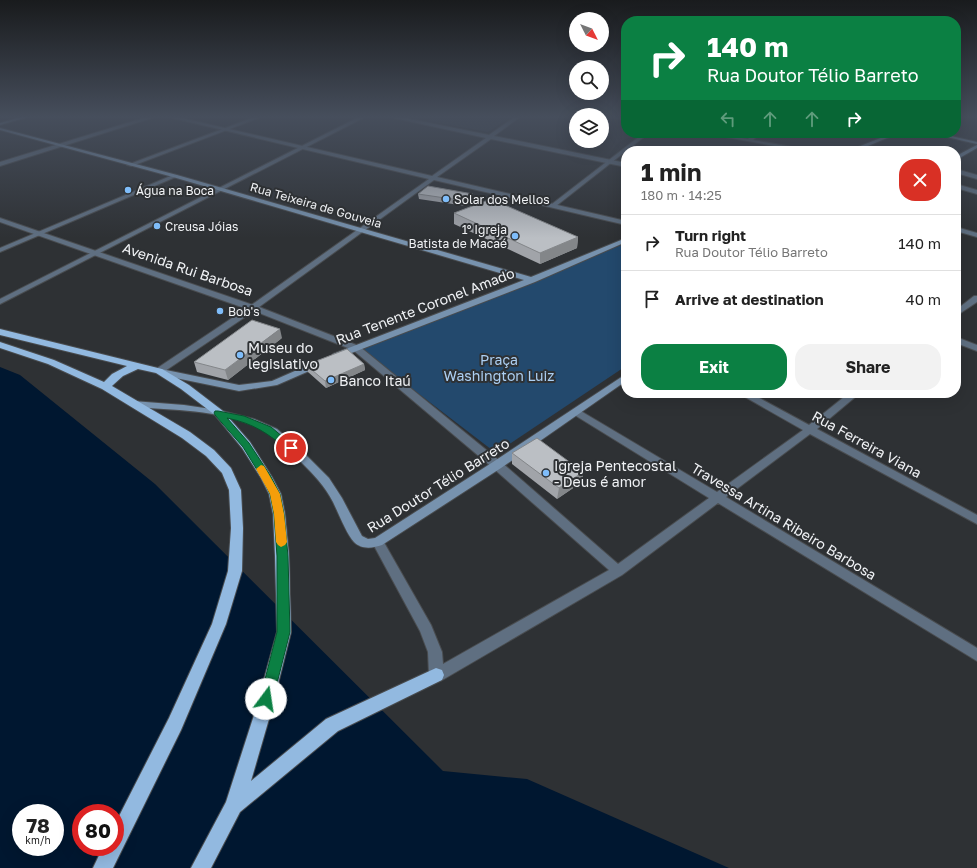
<!DOCTYPE html>
<html lang="en">
<head>
<meta charset="utf-8">
<style>
	body { margin:0; font-family:"Golos Text",sans-serif; background:#f2f2f2; color:#222; height:100vh; display:flex; flex-direction:column; font-size:15px; white-space:nowrap }
	* { box-sizing:border-box; margin:0 }
	p { font-size:13px; color:#767676 }
	.icon { flex:none; width:22px; height:22px; fill:none; stroke:currentColor; stroke-width:2; stroke-linecap:round; stroke-linejoin:round }
	.map { position:relative; flex:1; overflow:hidden }
	.details { position:absolute; left:621px; top:146px; width:340px; height:252px; display:flex; flex-direction:column; background:#fff; border-radius:16px; box-shadow:0 4px 16px #0002 }
	.details>* { flex:none }
	.top-card { position:absolute; left:621px; top:16px; width:340px; height:122px; border-radius:16px; box-shadow:0 4px 16px #0002; background:#0b8043; color:#fff; overflow:hidden }
	.needle { width:26px; rotate:132deg }
	.buttons { position:absolute; left:569px; top:12px; display:grid; gap:8px }
	.buttons a { display:grid; place-items:center; width:40px; height:40px; border-radius:50%; background:#fff; box-shadow:0 4px 16px #0002; font-size:20px }
	.speed { position:absolute; left:12px; top:804px; display:flex; gap:8px; font-size:20px; font-weight:700; text-align:center }
	.speed>* { display:grid; place-content:center; width:52px; height:52px; border-radius:50%; background:#fff; box-shadow:0 4px 16px #0002; line-height:1 }
	.speed small { font-size:10px; font-weight:400 }
	.speed .limit { border:6px solid #d22; background:#fff; color:#111 }
	.pin { position:absolute; display:grid; place-items:center; width:34px; height:34px; color:#fff; margin:-17px; border:2px solid #fff; border-radius:50%; box-shadow:0 1px 4px #0007 }
	.me { position:absolute; width:44px; margin:-22px; rotate:14deg; stroke-linejoin:round; filter:drop-shadow(0 0 3px #0008) }
	.turn { display:flex; align-items:center; gap:14px; height:84px; padding:0 20px; font-size:18px }
	.turn .icon { width:52px; height:52px; stroke-width:2.5 }
	.turn b { display:block; font-size:28px; line-height:34px }
	.lanes { display:flex; align-items:center; height:38px; padding:0 20px; background:#0003; justify-content:center; gap:20px; direction:ltr }
	.lanes .off { opacity:.35 }
	.round { display:grid; place-items:center; flex:none; width:42px; height:42px; border-radius:16px; background:#f2f2f2 }
	.overview { display:flex; align-items:center; justify-content:space-between; height:68px; padding:0 20px }
	h1 { font-size:24px; font-weight:700; line-height:30px }
	.primary-button { display:flex; gap:8px; margin-top:auto; padding:8px 20px }
	.primary-button a { flex:1; height:46px; border-radius:16px; background:#0b8043; color:#fff; font-size:16px; font-weight:700; line-height:46px; text-align:center }
	.primary-button a+a { background:#f2f2f2; color:#222 }
	ul { padding:0; list-style:none }
	li { display:flex; align-items:center; gap:12px; height:56px; padding:0 20px; border-top:1px solid #e0e0e0 }
	li div { flex:1 }
	li b { display:block; font-size:15px }
	li em { font-style:normal }
	.map>svg:first-child { display:block }
</style>
</head>
<body>
<div class="map">
<svg width="977" height="868" viewBox="0 0 977 868">
	<rect width="100%" height="100%" fill="#2e3134"/>
	<polygon fill="#343c44" points="436,116 512,116 488,132 428,121"/>
	<polygon fill="#23496d" points="626,243 626,366 496,453 359,348"/>
	<path fill="#001730" fill-rule="evenodd" d="M0,367L20,375L155,484L443,771L527,779L729,868H0ZM21,813H55V847H21ZM81,813H115V847H81Z"/>
	<g fill="none" stroke-linecap="round" stroke-linejoin="round">
		<defs>
			<polygon id="pedestrian" points="0,218 256,306 257,308 256,310 250,310 0,222"/>
			<g id="minor">
				<polygon points="150,116 158,116 0,166 0,162"/>
				<polygon points="257,116 264,116 132,166 127,165"/>
				<polygon points="361,116 367,116 0,304 0,299"/>
				<polygon points="644,133 649,133 556,206 552,206 552,204"/>
				<polygon points="755,133 760,133 752,141 748,141 748,139"/>
				<polygon points="956,169 977,175 977,179 956,173"/>
				<polygon points="173,175 178,176 0,252 0,248"/>
				<polygon points="956,227 977,233 977,237 956,231"/>
				<polygon points="956,337 977,345 977,351 956,343"/>
				<polygon points="738,393 750,393 809,425 849,393 860,393 817,429 977,515 977,524 810,434 726,497 977,648 977,661 718,503 622,575 444,679 436,682 431,680 429,675 428,652 420,631 372,542 374,539 378,537 382,539 431,625 442,652 443,664 609,570 493,468 492,465 493,462 501,462 618,564 709,498 573,414 571,412 573,410 579,410 717,492 803,430"/>
			</g>
			<g id="tertiary">
				<polygon points="164,116 173,116 432,176 486,138 385,116 395,116 489,135 516,116 521,116 494,136 626,163 626,167 491,139 437,177 626,221 626,225 434,180 259,307 359,346 501,462 502,465 501,468 493,468 353,350 254,311 162,373 156,373 155,371 156,369 250,306 429,179"/>
				<polygon points="606,116 626,118 626,120 608,117"/>
				<polygon points="704,133 714,133 814,151 802,151"/>
				<polygon points="956,184 977,190 977,194 956,188"/>
				<polygon points="974,296 977,296 977,302 956,316 956,310"/>
			</g>
			<g id="secondary">
				<polygon points="24,116 32,116 0,125 0,123"/>
				<polygon points="0,128 177,175 531,277 626,238 626,242 535,282 336,359 333,358 332,356 333,354 524,280 173,177 0,130"/>
				<polygon points="893,133 899,133 856,151 848,151"/>
				<polygon points="929,133 938,133 977,142 977,144"/>
				<polygon points="977,145 977,148 956,160 956,156"/>
				<polygon points="320,360 324,363 323,365 277,385 239,391 161,375 157,372 161,369 239,385 272,381"/>
				<path d="M626,374V381L501,468L382,545C373,548 362,550 354,542C347,535 338,512 333,502C325,486 313,474 301,462C290,451 278,438 264,430C224,410 176,410 133,407L128,404L133,401L184,405L218,410L254,419L277,429L301,450L329,478L342,498L362,536L368,539L375,538L493,462Z"/>
			</g>
			<polygon id="trunk" points="0,329 162,369 189,385 223,411 250,442 272,477 281,494 285,514 289,556 291,632 271,712 251,781 326,719 436,668 442,670 444,675 442,680 338,731 240,812 211,868 191,868 226,802 255,712 277,632 275,556 273,514 269,494 261,478 242,448 215,415 181,389 156,373 138,369 123,376 113,385 112,386 190,432 214,450 231,468 241,490 243,528 242,571 226,624 181,730 113,868 93,868 103,847 115,847 115,824 169,718 212,624 228,571 231,528 229,490 222,473 206,456 182,438 102,389 48,364 0,348 0,342 54,360 104,382 112,374 127,366 0,335"/>
		</defs>
		<use href="#pedestrian" stroke="#494c4f" stroke-width="2"/>
		<use href="#minor" stroke="#494c4f" stroke-width="2"/>
		<use href="#tertiary" stroke="#494c4f" stroke-width="2"/>
		<use href="#secondary" stroke="#494c4f" stroke-width="2"/>
		<use href="#trunk" stroke="#494c4f" stroke-width="2"/>
		<use href="#pedestrian" fill="#5f6f81" fill-rule="evenodd"/>
		<use href="#minor" fill="#5f6f81" fill-rule="evenodd"/>
		<use href="#tertiary" fill="#5f6f81" fill-rule="evenodd"/>
		<use href="#secondary" fill="#7792ae" fill-rule="evenodd"/>
		<use href="#trunk" fill="#92b9e0" fill-rule="evenodd"/>
	</g>
	<g fill="#a1a4a9">
		<polygon points="418,194 473,194 473,200 466,206 419,199"/>
		<polygon points="454,213 578,237 577,248 540,264 454,224"/>
		<polygon points="282,338 228,380 197,372 194,362"/>
		<polygon points="364,364 365,370 326,388 308,372 306,365"/>
		<polygon points="512,453 583,472 582,482 557,499 512,464"/>
	</g>
	<g fill="#838689">
		<polygon points="473,194 473,200 466,206 466,201"/>
		<polygon points="578,237 577,248 540,264 540,253"/>
		<polygon points="280,329 282,338 228,380 225,370"/>
		<polygon points="364,364 365,370 326,388 325,381"/>
		<polygon points="583,472 582,482 557,499 559,488"/>
	</g>
	<g fill="#bbbfc4" stroke="#838689">
		<polygon points="428,186 473,194 466,201 418,194"/>
		<polygon points="491,199 578,237 540,253 454,213"/>
		<polygon points="252,320 280,329 225,370 194,362"/>
		<polygon points="347,349 364,364 325,381 306,365"/>
		<polygon points="537,438 583,472 559,488 512,453"/>
	</g>
	<linearGradient id="sky" x2="0" y2="1"><stop stop-color="#191b1d"/><stop offset="0.49" stop-color="#464e5c"/><stop offset="1" stop-color="#464e5c" stop-opacity="0"/></linearGradient>
	<rect width="977" height="238" fill="url(#sky)"/>
	<path fill="#0b8043" stroke="#07532c" d="M215,411H218L244,416L271,427L296,448L291,451L288,450C267,433 255,424 227,418L249,443L270,475L280,494L284,514L288,556L290,632L273,699L271,703L266,705L262,703L260,699L277,632V556L274,514L270,494L262,478L243,447L215,415L214,413Z"/>
	<polygon fill="#f59e0b" points="261,465 264,466 280,494 284,514 287,542 285,545 281,547 278,545 276,542 274,514 270,494 256,469"/>
	<g fill="#7fbdfa" stroke="#2e3134" stroke-width="1.5">
		<circle cx="128" cy="190" r="4"/>
		<circle cx="446" cy="199" r="4"/>
		<circle cx="157" cy="226" r="4"/>
		<circle cx="515" cy="236" r="4"/>
		<circle cx="220" cy="311" r="4"/>
		<circle cx="240" cy="355" r="4"/>
		<circle cx="331" cy="380" r="4"/>
		<circle cx="546" cy="473" r="4"/>
	</g>
	<g text-anchor="middle" dominant-baseline="central" stroke-width="4" stroke-linejoin="round" paint-order="stroke">
		<g font-size="12" fill="#f0f2f5" stroke="#2e3134" text-anchor="start">
			<text x="136" y="190">Água na Boca</text>
			<text x="454" y="199">Solar dos Mellos</text>
			<text x="165" y="226">Creusa Jóias</text>
			<text x="507" y="229" text-anchor="end">1° Igreja<tspan x="507" dy="14">Batista de Macaé</tspan></text>
			<text x="228" y="311">Bob's</text>
		</g>
		<g font-size="12" fill="#f0f2f5" stroke="#2e3134">
			<text transform="translate(316 205) rotate(16)">Rua Teixeira de Gouveia</text>
		</g>
		<g font-size="14" fill="#f0f2f5" stroke="#2e3134">
			<text transform="translate(188 269) rotate(19)">Avenida Rui Barbosa</text>
			<text transform="translate(425 306) rotate(-21)">Rua Tenente Coronel Amado</text>
			<text transform="translate(867 444) rotate(29)">Rua Ferreira Viana</text>
			<text transform="translate(438 485) rotate(-32)">Rua Doutor Télio Barreto</text>
			<text transform="translate(784 521) rotate(31)">Travessa Artina Ribeiro Barbosa</text>
		</g>
		<g font-size="14" fill="#f0f2f5" stroke="#2e3134" text-anchor="start">
			<text x="248" y="347">Museu do<tspan x="248" dy="16">legislativo</tspan></text>
			<text x="339" y="380">Banco Itaú</text>
			<text x="554" y="465">Igreja Pentecostal<tspan x="554" dy="16">- Deus é amor</tspan></text>
		</g>
		<g font-size="14" fill="#accff3" stroke="#2e3134">
			<text x="499" y="359">Praça<tspan x="499" dy="16">Washington Luiz</tspan></text>
		</g>
	</g>
</svg>
<div class="buttons">
<a><svg class="needle" viewBox="-14 -14 28 28"><path d="M0-13l5 13h-10z" fill="#e53935"/><path d="M0 13l5-13h-10z" fill="#767676"/></svg></a>
<a><svg class="icon" aria-label="search" viewBox="0 0 24 24"><circle cx="10" cy="10" r="6"/><path d="M15 15l6 6"/></svg></a>
<a><svg class="icon" aria-label="layers" viewBox="0 0 24 24"><path d="M12 4l9 5-9 5-9-5zM3 14l9 5 9-5"/></svg></a>
</div>
<div class="speed"><div>78<small>km/h</small></div><div class="limit">80</div></div>
<div class="pin" style="left:291px;top:448px;background:#d93025"><svg class="icon" aria-label="arrive" viewBox="0 0 24 24"><path d="M6 21V4h12l-3 4 3 4H6"/></svg></div>
<svg class="me" style="left:266px;top:699px" viewBox="-20 -20 40 40"><circle r="19" fill="#fff"/><path d="M0-13L10 11 0 6-10 11z" fill="#0b8043"/></svg>
<div class="top-card">
<div class="turn"><svg class="icon" aria-label="right" viewBox="0 0 24 24"><path d="M7 20v-9h11M14 6l5 5-5 5"/></svg><div><b>140 m</b>Rua Doutor Télio Barreto</div></div>
<div class="lanes"><svg class="icon off" aria-label="left" viewBox="0 0 24 24"><path d="M17 20v-9H6M10 6l-5 5 5 5"/></svg><svg class="icon off" aria-label="ahead" viewBox="0 0 24 24"><path d="M12 20V5M6 11l6-6 6 6"/></svg><svg class="icon off" aria-label="ahead" viewBox="0 0 24 24"><path d="M12 20V5M6 11l6-6 6 6"/></svg><svg class="icon" aria-label="right" viewBox="0 0 24 24"><path d="M7 20v-9h11M14 6l5 5-5 5"/></svg></div>
</div>
<section class="details">
<div class="overview"><div><h1>1 min</h1><p>180 m · 14:25</p></div><a class="round" style="background:#d93025;color:#fff"><svg class="icon" aria-label="close" viewBox="0 0 24 24"><path d="M6 6l12 12M18 6L6 18"/></svg></a></div>
<ul>
<li><svg class="icon" aria-label="right" viewBox="0 0 24 24"><path d="M7 20v-9h11M14 6l5 5-5 5"/></svg><div><b>Turn right</b><p>Rua Doutor Télio Barreto</p></div><em>140 m</em></li>
<li><svg class="icon" aria-label="arrive" viewBox="0 0 24 24"><path d="M6 21V4h12l-3 4 3 4H6"/></svg><div><b>Arrive at destination</b></div><em>40 m</em></li>
</ul>
<div class="primary-button"><a>Exit</a><a>Share</a></div>
</section>
</div>
</body>
</html>
